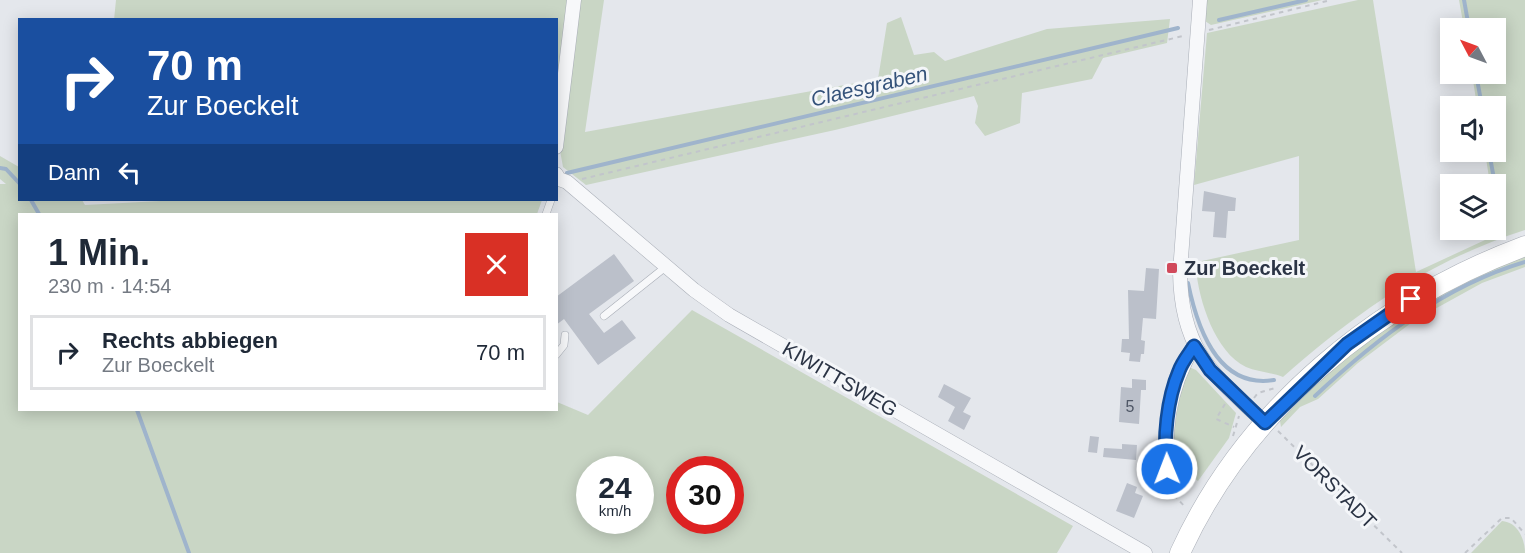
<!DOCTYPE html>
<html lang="de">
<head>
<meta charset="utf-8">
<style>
	body { margin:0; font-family:Arial,sans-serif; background:#f2f2f3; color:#1f2937; height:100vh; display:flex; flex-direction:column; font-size:22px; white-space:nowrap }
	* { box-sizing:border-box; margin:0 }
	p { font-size:20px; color:#747a83 }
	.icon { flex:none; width:33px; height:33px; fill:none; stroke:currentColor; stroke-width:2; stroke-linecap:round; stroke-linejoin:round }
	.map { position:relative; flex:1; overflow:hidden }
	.drawer { position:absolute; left:18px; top:213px; width:540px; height:198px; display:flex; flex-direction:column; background:#fff; border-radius:0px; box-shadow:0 3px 15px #0003 }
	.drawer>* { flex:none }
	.hud { position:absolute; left:18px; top:18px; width:540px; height:183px; border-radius:0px; box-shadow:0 3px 15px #0003; background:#1a4fa0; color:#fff; overflow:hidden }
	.needle { width:39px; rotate:311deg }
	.tools { position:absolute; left:1440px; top:18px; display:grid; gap:12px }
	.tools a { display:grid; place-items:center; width:66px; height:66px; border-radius:0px; background:#fff; box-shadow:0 3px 15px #0003; font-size:30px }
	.speed { position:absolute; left:576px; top:456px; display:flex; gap:12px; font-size:30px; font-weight:700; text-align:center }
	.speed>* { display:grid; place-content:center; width:78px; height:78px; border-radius:50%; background:#fff; box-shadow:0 3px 15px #0003; line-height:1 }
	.speed small { font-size:15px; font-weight:400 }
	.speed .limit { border:9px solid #d22; background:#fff; color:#111 }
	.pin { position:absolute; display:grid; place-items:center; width:51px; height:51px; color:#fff; margin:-26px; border-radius:12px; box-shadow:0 3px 9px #0006 }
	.me { position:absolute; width:66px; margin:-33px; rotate:359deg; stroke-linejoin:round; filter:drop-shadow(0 0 4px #0008) }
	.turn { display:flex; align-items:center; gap:21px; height:126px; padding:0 30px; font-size:27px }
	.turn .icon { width:78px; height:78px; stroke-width:2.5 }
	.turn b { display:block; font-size:42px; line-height:51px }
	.then { display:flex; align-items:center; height:57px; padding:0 30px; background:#0003; gap:12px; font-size:22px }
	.round { display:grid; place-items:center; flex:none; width:63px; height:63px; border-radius:0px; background:#f2f2f3 }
	.overview { display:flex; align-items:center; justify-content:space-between; height:102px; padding:0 30px }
	h1 { font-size:36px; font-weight:700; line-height:45px }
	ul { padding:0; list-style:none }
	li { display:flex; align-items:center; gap:18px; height:75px; margin:0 12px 9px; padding:0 18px; border:3px solid #e0e1e3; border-radius:0px }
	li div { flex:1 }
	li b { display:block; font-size:22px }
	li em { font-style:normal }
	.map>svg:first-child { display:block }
</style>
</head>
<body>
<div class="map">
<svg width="1525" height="553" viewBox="0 0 1525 553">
	<rect width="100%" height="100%" fill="#e4e7ec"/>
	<g fill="#c9d6c5" fill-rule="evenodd">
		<polygon points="116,0 567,0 572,6 557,122 556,20 114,20"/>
		<polygon points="575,0 604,0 585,132 878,79 887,23 901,17 914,55 934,52 945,61 1047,29 1170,19 1167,43 1103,58 1092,79 1022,93 1020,123 985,136 975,123 978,106 974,96 835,130 586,185 563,167 559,145"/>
		<polygon points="1205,0 1322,0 1211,25 1205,21"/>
		<path d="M1358,0H1373L1416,272L1498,234L1496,184H1490L1485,152H1496V106H1477L1472,74H1496V28H1464L1459,0H1525V230C1429,261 1358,311 1283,377C1271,372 1257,372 1246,367C1215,352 1199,301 1196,269L1188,264L1299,240V156L1194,185L1207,33Z"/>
		<path d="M0,156L19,167L20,200H82L85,205L179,200H542L537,214H20V410H556L557,402L588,415L692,310L1073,526L1057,553H0V184H6L0,179ZM590,470H640V520H590ZM680,470H730V520H680Z"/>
		<polygon points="1525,253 1525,267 1482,283 1415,320 1358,363 1318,399 1300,407 1281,427 1280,421 1324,376 1409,308"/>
		<polygon points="1189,367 1196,370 1236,413 1229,438 1198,481 1177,466 1172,444 1184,368"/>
		<path d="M1502,521C1518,522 1525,540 1525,553H1471Z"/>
	</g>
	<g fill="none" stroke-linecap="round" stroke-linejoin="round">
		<g stroke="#9fb4cc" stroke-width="4">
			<polyline points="1464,0 1469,28"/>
			<polyline points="1219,20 1306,0"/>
			<polyline points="1476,74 1482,106"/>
			<polyline points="1489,152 1495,184"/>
			<polyline points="0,168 6,169 20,184"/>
			<polyline points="567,173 1178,28"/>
			<polyline points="1496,189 1502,228"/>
			<polyline points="31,200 39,214"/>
			<path d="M1188,283C1197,327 1218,389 1274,380"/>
			<path d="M1315,396C1376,339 1444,286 1525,262"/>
			<polyline points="137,410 189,553"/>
		</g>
	</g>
	<g fill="#bbc0ca">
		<polygon points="1204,191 1236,198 1235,211 1228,211 1226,238 1213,237 1215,212 1202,211"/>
		<polygon points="614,254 634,281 589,314 604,333 622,320 636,338 598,365 564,319 556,325 556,297"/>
		<polygon points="1146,268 1159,269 1156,319 1143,318 1141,340 1145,341 1144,354 1141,354 1140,362 1129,361 1130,353 1121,352 1122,339 1129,339 1128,290 1144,291"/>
		<polygon points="1132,379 1146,380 1146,390 1141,390 1139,424 1119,422 1121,387 1132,388"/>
		<polygon points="944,384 971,398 963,412 971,416 964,430 948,421 955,407 938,397"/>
		<polygon points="1090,436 1099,437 1097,453 1088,452"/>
		<polygon points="1122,444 1137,445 1136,460 1103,457 1104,448 1122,449"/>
		<polygon points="1127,483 1137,487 1135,493 1143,496 1134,518 1116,511"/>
	</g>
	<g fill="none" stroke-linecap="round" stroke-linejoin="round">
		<defs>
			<g id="lane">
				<polyline points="546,214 551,200"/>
				<polyline points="604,316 668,265"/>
				<polyline points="556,355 564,345 565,335"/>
			</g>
			<g id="street">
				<path d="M1200,0L1180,272C1181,350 1212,374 1265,423"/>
				<polyline points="556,147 574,0"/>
				<polyline points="556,174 559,179 567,182 694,290 729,315 1145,553"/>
				<path d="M1169,485C1163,435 1167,390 1194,346"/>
			</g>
			<path id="secondary" d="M1180,553C1246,408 1378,301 1525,246"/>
		</defs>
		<use href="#lane" stroke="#a9aeb7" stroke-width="8"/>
		<use href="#street" stroke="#a9aeb7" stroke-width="15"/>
		<use href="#secondary" stroke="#a9aeb7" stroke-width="21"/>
		<g stroke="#c2c5cb" stroke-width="2" stroke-dasharray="4.5 4.5" stroke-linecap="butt">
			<polyline points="1209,30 1331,0"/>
			<polyline points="582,179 1183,36"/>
			<polyline points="1254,398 1258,393 1275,388"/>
			<polyline points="1225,404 1216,419 1234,427"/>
			<polyline points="1278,431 1402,553"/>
			<polyline points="1233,436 1239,416"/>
			<polyline points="1174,495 1186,508"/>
			<polyline points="1465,553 1502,518 1511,518 1525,534"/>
		</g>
		<use href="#lane" stroke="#f7f8fa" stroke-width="7"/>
		<use href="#street" stroke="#f7f8fa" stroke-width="14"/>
		<use href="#secondary" stroke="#fff" stroke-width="20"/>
	</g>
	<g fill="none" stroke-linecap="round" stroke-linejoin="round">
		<defs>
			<path id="route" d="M1167,469C1163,439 1167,399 1179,371C1182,362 1189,354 1194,346L1210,370L1265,423L1347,344L1411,299"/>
		</defs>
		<use href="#route" stroke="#114b97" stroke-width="15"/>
		<use href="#route" stroke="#1a73e8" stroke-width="10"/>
	</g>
	<rect fill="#d1495b" stroke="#f4f6f9" stroke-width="2" x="1166" y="262" width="12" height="12" rx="3"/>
	<g text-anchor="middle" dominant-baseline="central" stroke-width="6" stroke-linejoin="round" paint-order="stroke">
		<g font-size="16" fill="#4f5766">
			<text x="1130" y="406">5</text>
		</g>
		<g font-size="20" font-weight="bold" fill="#2b3445" stroke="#f4f6f9" text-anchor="start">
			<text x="1184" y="268">Zur Boeckelt</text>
		</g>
		<g font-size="20" fill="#2b3445" stroke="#f4f6f9">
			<text transform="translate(840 379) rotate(30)">KIWITTSWEG</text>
			<text transform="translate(1335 487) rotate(45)">VORSTADT</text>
		</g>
		<g font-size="21" font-style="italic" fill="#34527a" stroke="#f4f6f9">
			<text transform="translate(869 86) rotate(-13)">Claesgraben</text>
		</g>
	</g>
</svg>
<div class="tools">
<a><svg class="needle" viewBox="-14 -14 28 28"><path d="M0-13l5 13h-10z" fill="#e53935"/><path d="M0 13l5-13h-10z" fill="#747a83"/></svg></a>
<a><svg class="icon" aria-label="sound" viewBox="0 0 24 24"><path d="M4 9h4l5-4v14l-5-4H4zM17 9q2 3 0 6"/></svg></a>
<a><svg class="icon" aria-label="layers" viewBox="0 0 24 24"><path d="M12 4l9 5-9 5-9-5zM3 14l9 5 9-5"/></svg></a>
</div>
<div class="speed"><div>24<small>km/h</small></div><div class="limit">30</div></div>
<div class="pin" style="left:1411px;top:299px;background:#d93025"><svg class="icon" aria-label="arrive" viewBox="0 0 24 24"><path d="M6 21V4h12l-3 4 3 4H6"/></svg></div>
<svg class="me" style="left:1167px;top:469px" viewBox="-20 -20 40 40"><circle r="17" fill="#1a73e8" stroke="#fff" stroke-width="3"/><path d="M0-11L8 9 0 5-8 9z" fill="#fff"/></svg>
<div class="hud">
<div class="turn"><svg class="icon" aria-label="right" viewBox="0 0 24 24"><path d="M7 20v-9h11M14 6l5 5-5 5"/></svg><div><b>70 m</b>Zur Boeckelt</div></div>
<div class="then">Dann<svg class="icon" aria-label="left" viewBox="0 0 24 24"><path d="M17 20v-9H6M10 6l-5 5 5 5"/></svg></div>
</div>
<section class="drawer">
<div class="overview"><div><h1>1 Min.</h1><p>230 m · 14:54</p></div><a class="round" style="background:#d93025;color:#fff"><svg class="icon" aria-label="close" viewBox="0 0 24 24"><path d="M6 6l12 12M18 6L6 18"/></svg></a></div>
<ul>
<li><svg class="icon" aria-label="right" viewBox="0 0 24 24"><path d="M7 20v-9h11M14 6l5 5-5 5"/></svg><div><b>Rechts abbiegen</b><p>Zur Boeckelt</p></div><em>70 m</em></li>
</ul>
</section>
</div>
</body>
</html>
